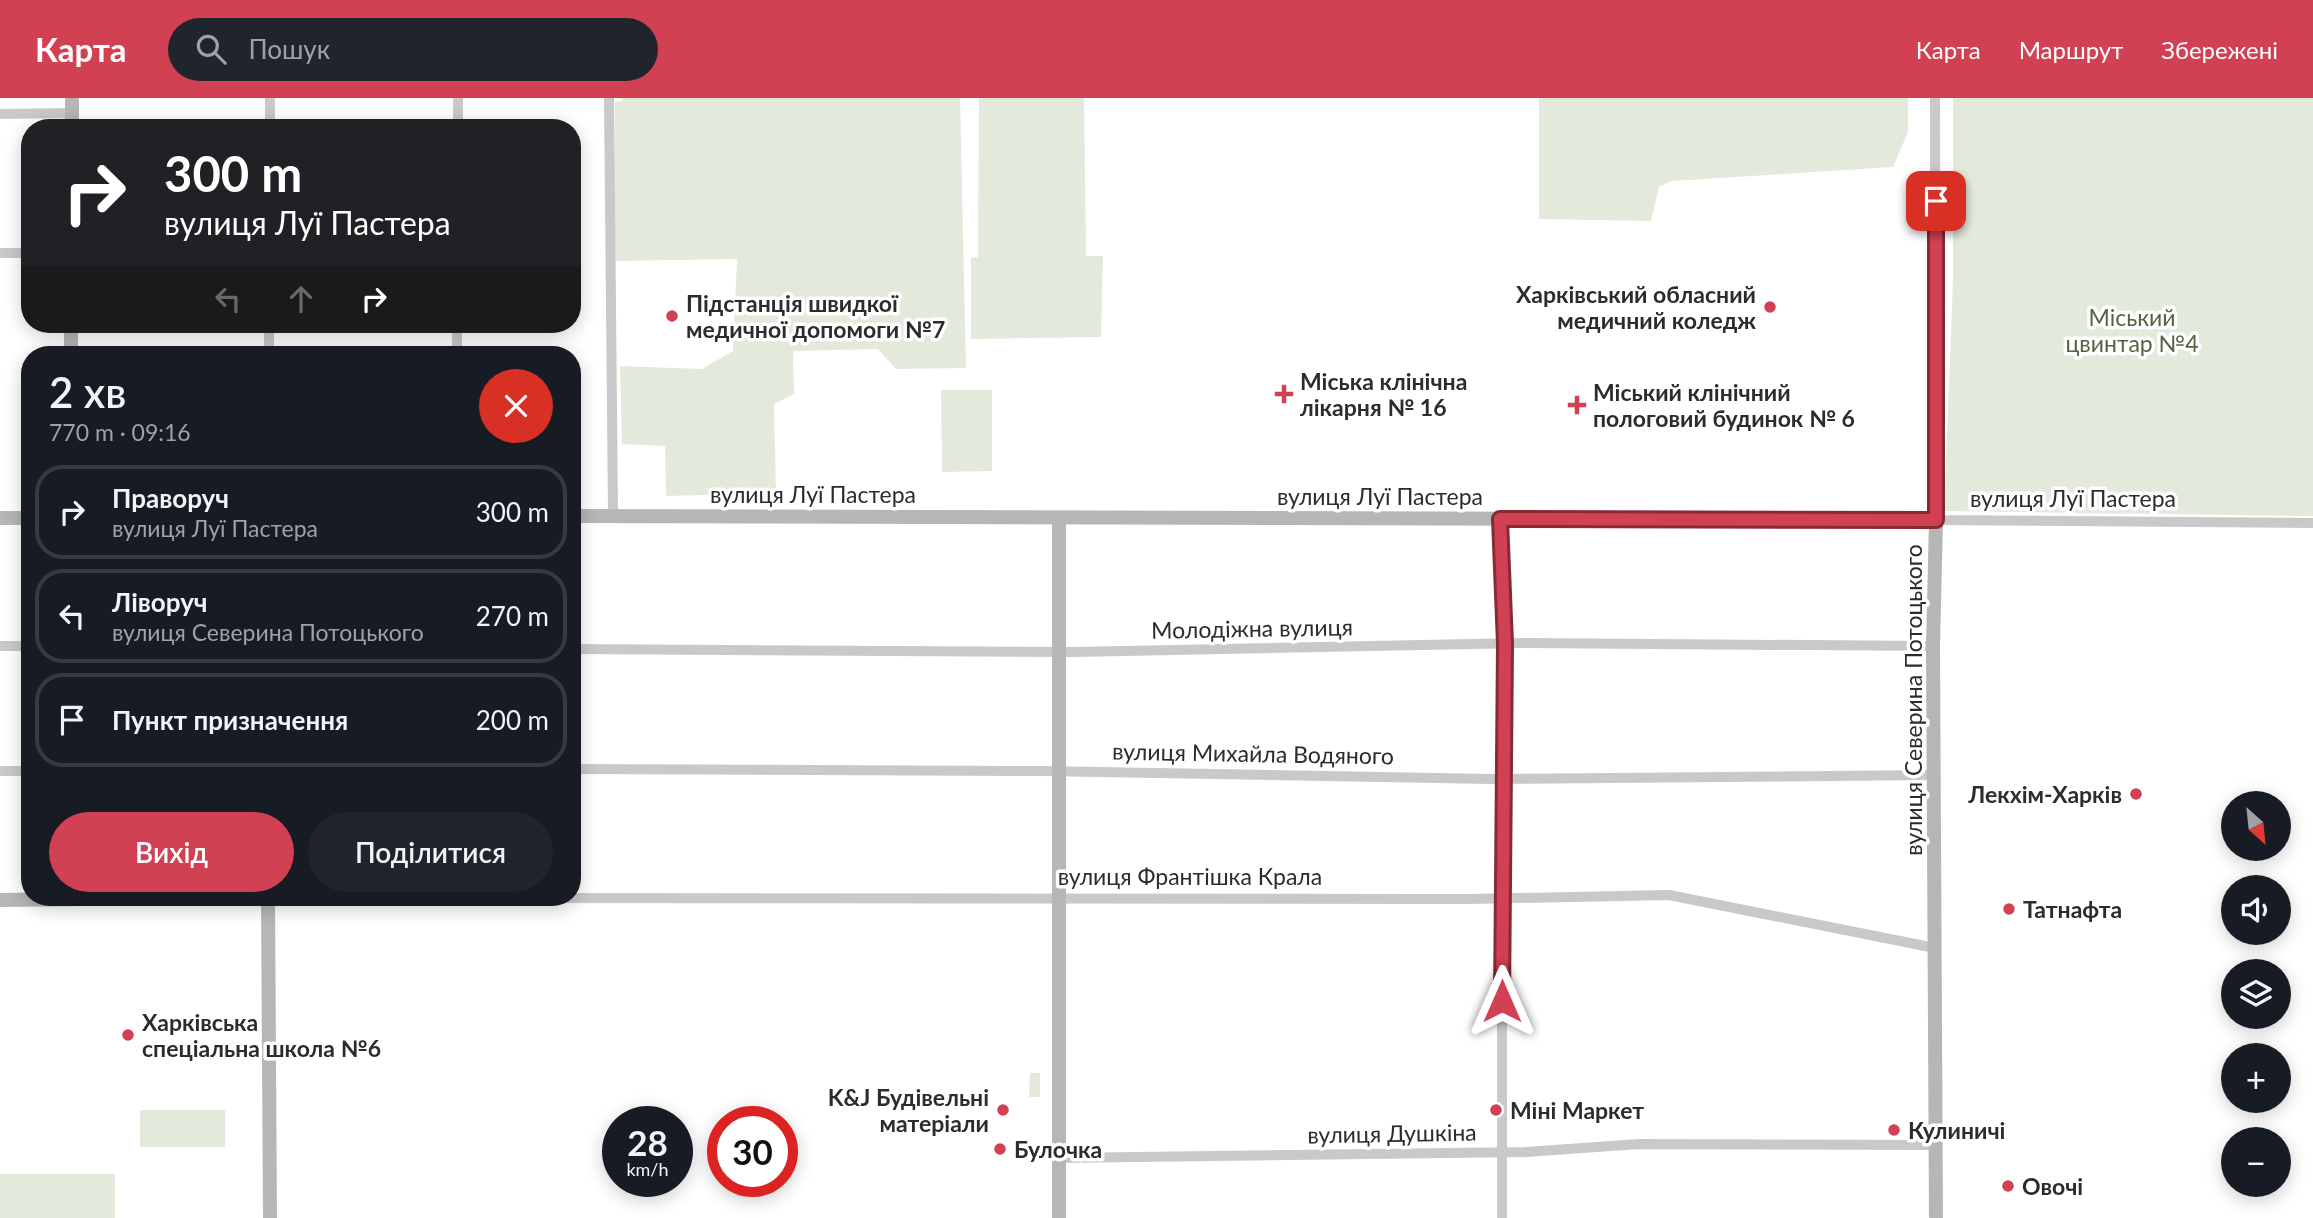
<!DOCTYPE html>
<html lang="uk">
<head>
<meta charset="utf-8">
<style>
	body { margin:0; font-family:Lato,sans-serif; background:#20242c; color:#f1f3f6; height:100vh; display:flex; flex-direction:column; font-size:26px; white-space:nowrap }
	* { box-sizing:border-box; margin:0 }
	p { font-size:23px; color:#9ea1a6 }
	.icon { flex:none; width:38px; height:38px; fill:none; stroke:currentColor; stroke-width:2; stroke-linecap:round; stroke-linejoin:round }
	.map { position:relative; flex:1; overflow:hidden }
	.details { position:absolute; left:21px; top:248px; width:560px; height:560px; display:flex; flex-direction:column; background:#171b24; border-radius:28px; box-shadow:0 4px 18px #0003 }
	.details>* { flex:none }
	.top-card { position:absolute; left:21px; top:21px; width:560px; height:214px; border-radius:28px; box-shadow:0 4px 18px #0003; background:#202124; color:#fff; overflow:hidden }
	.needle { width:46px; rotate:153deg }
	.controls { position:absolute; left:2221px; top:693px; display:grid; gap:14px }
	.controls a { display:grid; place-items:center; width:70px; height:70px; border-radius:50%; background:#171b24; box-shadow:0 4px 18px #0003; font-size:35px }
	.speed { position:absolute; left:602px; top:1008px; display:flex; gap:14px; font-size:35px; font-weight:700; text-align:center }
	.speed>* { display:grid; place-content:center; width:91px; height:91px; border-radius:50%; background:#171b24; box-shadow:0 4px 18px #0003; line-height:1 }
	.speed small { font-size:18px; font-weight:400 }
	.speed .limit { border:10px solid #d22; background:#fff; color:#111 }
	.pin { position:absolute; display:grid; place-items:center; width:60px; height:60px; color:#fff; margin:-30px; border-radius:14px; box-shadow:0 4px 10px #0006 }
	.me { position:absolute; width:77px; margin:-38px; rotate:0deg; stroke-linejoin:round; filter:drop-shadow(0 0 5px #0008) }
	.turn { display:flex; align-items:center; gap:24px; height:147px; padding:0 28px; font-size:32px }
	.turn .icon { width:91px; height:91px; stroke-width:2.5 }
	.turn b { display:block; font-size:49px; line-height:60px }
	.lanes { display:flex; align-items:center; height:66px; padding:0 28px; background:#0003; justify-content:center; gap:35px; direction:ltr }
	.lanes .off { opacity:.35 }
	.round { display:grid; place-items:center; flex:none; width:74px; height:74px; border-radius:37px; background:#20242c }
	.summary { display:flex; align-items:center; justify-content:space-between; height:119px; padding:0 28px }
	h1 { font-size:42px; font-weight:600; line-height:52px }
	.cta { display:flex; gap:14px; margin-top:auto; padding:14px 28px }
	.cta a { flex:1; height:80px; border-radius:42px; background:#d24053; color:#fff; font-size:28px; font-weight:600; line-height:80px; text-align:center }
	.cta a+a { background:#20242c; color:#f1f3f6 }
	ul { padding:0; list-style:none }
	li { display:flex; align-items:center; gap:21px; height:94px; margin:0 14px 10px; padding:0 14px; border:4px solid #363941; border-radius:28px }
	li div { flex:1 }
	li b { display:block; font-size:26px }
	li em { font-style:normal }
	header { display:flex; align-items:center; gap:42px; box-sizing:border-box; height:98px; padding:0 35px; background:#d24053; color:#fff }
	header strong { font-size:33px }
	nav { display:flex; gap:38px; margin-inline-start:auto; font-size:24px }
	.search { width:490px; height:63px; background:#20242c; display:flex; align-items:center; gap:18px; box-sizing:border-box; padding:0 24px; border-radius:38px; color:#9ea1a6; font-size:26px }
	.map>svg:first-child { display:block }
</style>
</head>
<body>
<header>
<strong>Карта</strong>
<div class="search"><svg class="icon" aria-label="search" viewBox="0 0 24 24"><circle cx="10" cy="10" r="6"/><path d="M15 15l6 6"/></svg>Пошук</div>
<nav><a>Карта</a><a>Маршрут</a><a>Збережені</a></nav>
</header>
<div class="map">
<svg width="2313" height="1120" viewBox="0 0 2313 1120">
	<rect width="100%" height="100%" fill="#fff"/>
	<g fill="#e3e9db">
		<polygon points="622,0 960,0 966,270 896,271 878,251 793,253 794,296 774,306 776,395 666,398 665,348 622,346 620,268 702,271 733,253 737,161 614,163 615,4 622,3"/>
		<polygon points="979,0 1084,0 1086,158 1103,158 1101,239 971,241 971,160 978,159"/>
		<polygon points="1539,0 1908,0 1908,34 1893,69 1672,83 1659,89 1651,123 1539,121"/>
		<polygon points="1953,0 2313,0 2313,418 1944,413 1953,183"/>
		<polygon points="941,292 992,292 992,373 942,374"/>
		<polygon points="1030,975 1040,975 1040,999 1029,999"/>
		<rect x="140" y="1012" width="85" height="37"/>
		<rect x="0" y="1076" width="115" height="44"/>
	</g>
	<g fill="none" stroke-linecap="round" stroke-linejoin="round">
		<g stroke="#c9c9c9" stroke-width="10">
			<polyline points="609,0 613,417"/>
			<polyline points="1935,0 1936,422 2313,425"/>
			<polyline points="0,16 72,15"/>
			<polyline points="270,30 270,0"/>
			<polyline points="458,30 458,0"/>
			<polyline points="0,155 30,155"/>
			<polyline points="269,226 269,257"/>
			<polyline points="457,226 457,257"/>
			<polyline points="1500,421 1505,546 1502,801 1502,1120"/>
			<polyline points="0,548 30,548"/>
			<polyline points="572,551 1074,554 1523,545 1933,548"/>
			<polyline points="572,671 1042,673 1492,681 1934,677"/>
			<polyline points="0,673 30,673"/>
			<polyline points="440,800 1468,801 1669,797 1935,850"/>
			<polyline points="1058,1060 1526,1054 1639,1046 1936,1047"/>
		</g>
		<g stroke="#b6b6b6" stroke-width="14">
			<polyline points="72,30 72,0"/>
			<polyline points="71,257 71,226"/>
			<polyline points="572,418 1936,422 1933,548 1936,1120"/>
			<polyline points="0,420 30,420"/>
			<polyline points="268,800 270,1120"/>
			<polyline points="0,802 173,800"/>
			<polyline points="1059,1120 1059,420"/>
		</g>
	</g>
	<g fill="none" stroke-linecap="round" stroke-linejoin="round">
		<defs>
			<polyline id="route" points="1502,903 1505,546 1500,421 1936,422 1936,103"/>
		</defs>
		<use href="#route" stroke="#882a36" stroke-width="18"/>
		<use href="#route" stroke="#d24053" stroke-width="12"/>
	</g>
	<g fill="#d24053" stroke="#fff" stroke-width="2.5">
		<circle cx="1770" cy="209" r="7"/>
		<circle cx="672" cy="218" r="7"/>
		<path d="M1280.5 285.5h7v7h7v7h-7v7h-7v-7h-7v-7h7z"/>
		<path d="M1573.5 296.5h7v7h7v7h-7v7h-7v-7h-7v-7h7z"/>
		<circle cx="2136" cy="696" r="7"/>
		<circle cx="2009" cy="811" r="7"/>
		<circle cx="128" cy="937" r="7"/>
		<circle cx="1003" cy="1012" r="7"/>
		<circle cx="1496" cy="1012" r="7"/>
		<circle cx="1894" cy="1032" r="7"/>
		<circle cx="1000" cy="1051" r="7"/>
		<circle cx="2008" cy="1088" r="7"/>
	</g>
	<g text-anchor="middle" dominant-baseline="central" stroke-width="7" stroke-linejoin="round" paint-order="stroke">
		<g font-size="23" font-weight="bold" fill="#2c2c2c" stroke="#fff" text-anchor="start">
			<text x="1756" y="196" text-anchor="end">Харківський обласний<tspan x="1756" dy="26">медичний коледж</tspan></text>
			<text x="686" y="205">Підстанція швидкої<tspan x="686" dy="26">медичної допомоги №7</tspan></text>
			<text x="1300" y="283">Міська клінічна<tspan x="1300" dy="26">лікарня № 16</tspan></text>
			<text x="1593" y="294">Міський клінічний<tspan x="1593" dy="26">пологовий будинок № 6</tspan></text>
			<text x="2122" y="696" text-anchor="end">Лекхім-Харків</text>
			<text x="2023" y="811">Татнафта</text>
			<text x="142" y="924">Харківська<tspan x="142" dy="26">спеціальна школа №6</tspan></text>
			<text x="989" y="999" text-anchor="end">K&amp;J Будівельні<tspan x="989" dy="26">матеріали</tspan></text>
			<text x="1510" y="1012">Міні Маркет</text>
			<text x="1908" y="1032">Кулиничі</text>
			<text x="1014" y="1051">Булочка</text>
			<text x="2022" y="1088">Овочі</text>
		</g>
		<g font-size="23" fill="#52633f" stroke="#fff">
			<text x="2132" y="219">Міський<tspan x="2132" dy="26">цвинтар №4</tspan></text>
		</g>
		<g font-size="23" fill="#2c2c2c" stroke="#fff">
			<text x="813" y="396">вулиця Луї Пастера</text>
			<text x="1380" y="398">вулиця Луї Пастера</text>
			<text x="2073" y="400">вулиця Луї Пастера</text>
			<text transform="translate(1252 530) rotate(-1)">Молодіжна вулиця</text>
			<text transform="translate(1913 602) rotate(-90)">вулиця Северина Потоцького</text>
			<text transform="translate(1253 655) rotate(1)">вулиця Михайла Водяного</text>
			<text x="1190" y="778">вулиця Франтішка Крала</text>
			<text transform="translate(1392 1035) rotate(-1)">вулиця Душкіна</text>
		</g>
	</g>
</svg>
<div class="controls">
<a><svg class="needle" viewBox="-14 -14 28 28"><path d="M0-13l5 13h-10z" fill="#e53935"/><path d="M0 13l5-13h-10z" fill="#9ea1a6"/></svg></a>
<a><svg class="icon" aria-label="sound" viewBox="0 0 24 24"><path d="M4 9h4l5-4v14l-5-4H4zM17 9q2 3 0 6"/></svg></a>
<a><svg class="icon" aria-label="layers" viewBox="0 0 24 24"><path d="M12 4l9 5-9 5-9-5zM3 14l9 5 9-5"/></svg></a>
<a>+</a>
<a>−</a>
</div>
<div class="speed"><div>28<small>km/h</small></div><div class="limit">30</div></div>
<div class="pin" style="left:1936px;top:103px;background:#d93025"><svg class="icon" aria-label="arrive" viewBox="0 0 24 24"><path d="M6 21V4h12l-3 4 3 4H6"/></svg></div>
<svg class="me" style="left:1502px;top:903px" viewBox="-20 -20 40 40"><path d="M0-17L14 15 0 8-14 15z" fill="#d24053" stroke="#fff" stroke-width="4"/></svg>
<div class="top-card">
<div class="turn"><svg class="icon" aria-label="right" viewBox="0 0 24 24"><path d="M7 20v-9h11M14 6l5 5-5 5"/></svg><div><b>300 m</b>вулиця Луї Пастера</div></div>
<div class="lanes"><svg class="icon off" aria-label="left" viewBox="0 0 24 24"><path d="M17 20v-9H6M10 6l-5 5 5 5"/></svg><svg class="icon off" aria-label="ahead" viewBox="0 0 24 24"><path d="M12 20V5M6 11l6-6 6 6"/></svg><svg class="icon" aria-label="right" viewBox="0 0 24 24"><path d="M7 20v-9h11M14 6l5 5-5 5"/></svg></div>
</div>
<section class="details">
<div class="summary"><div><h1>2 хв</h1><p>770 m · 09:16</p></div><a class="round" style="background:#d93025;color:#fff"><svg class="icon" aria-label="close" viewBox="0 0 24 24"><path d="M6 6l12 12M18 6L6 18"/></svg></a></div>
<ul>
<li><svg class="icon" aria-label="right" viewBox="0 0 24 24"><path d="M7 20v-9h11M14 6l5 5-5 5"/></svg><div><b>Праворуч</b><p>вулиця Луї Пастера</p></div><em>300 m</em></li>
<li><svg class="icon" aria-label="left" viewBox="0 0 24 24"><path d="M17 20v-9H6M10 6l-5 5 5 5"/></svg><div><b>Ліворуч</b><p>вулиця Северина Потоцького</p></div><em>270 m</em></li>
<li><svg class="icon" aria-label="arrive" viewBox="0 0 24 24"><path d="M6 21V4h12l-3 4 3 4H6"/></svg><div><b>Пункт призначення</b></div><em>200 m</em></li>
</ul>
<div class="cta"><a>Вихід</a><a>Поділитися</a></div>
</section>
</div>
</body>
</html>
